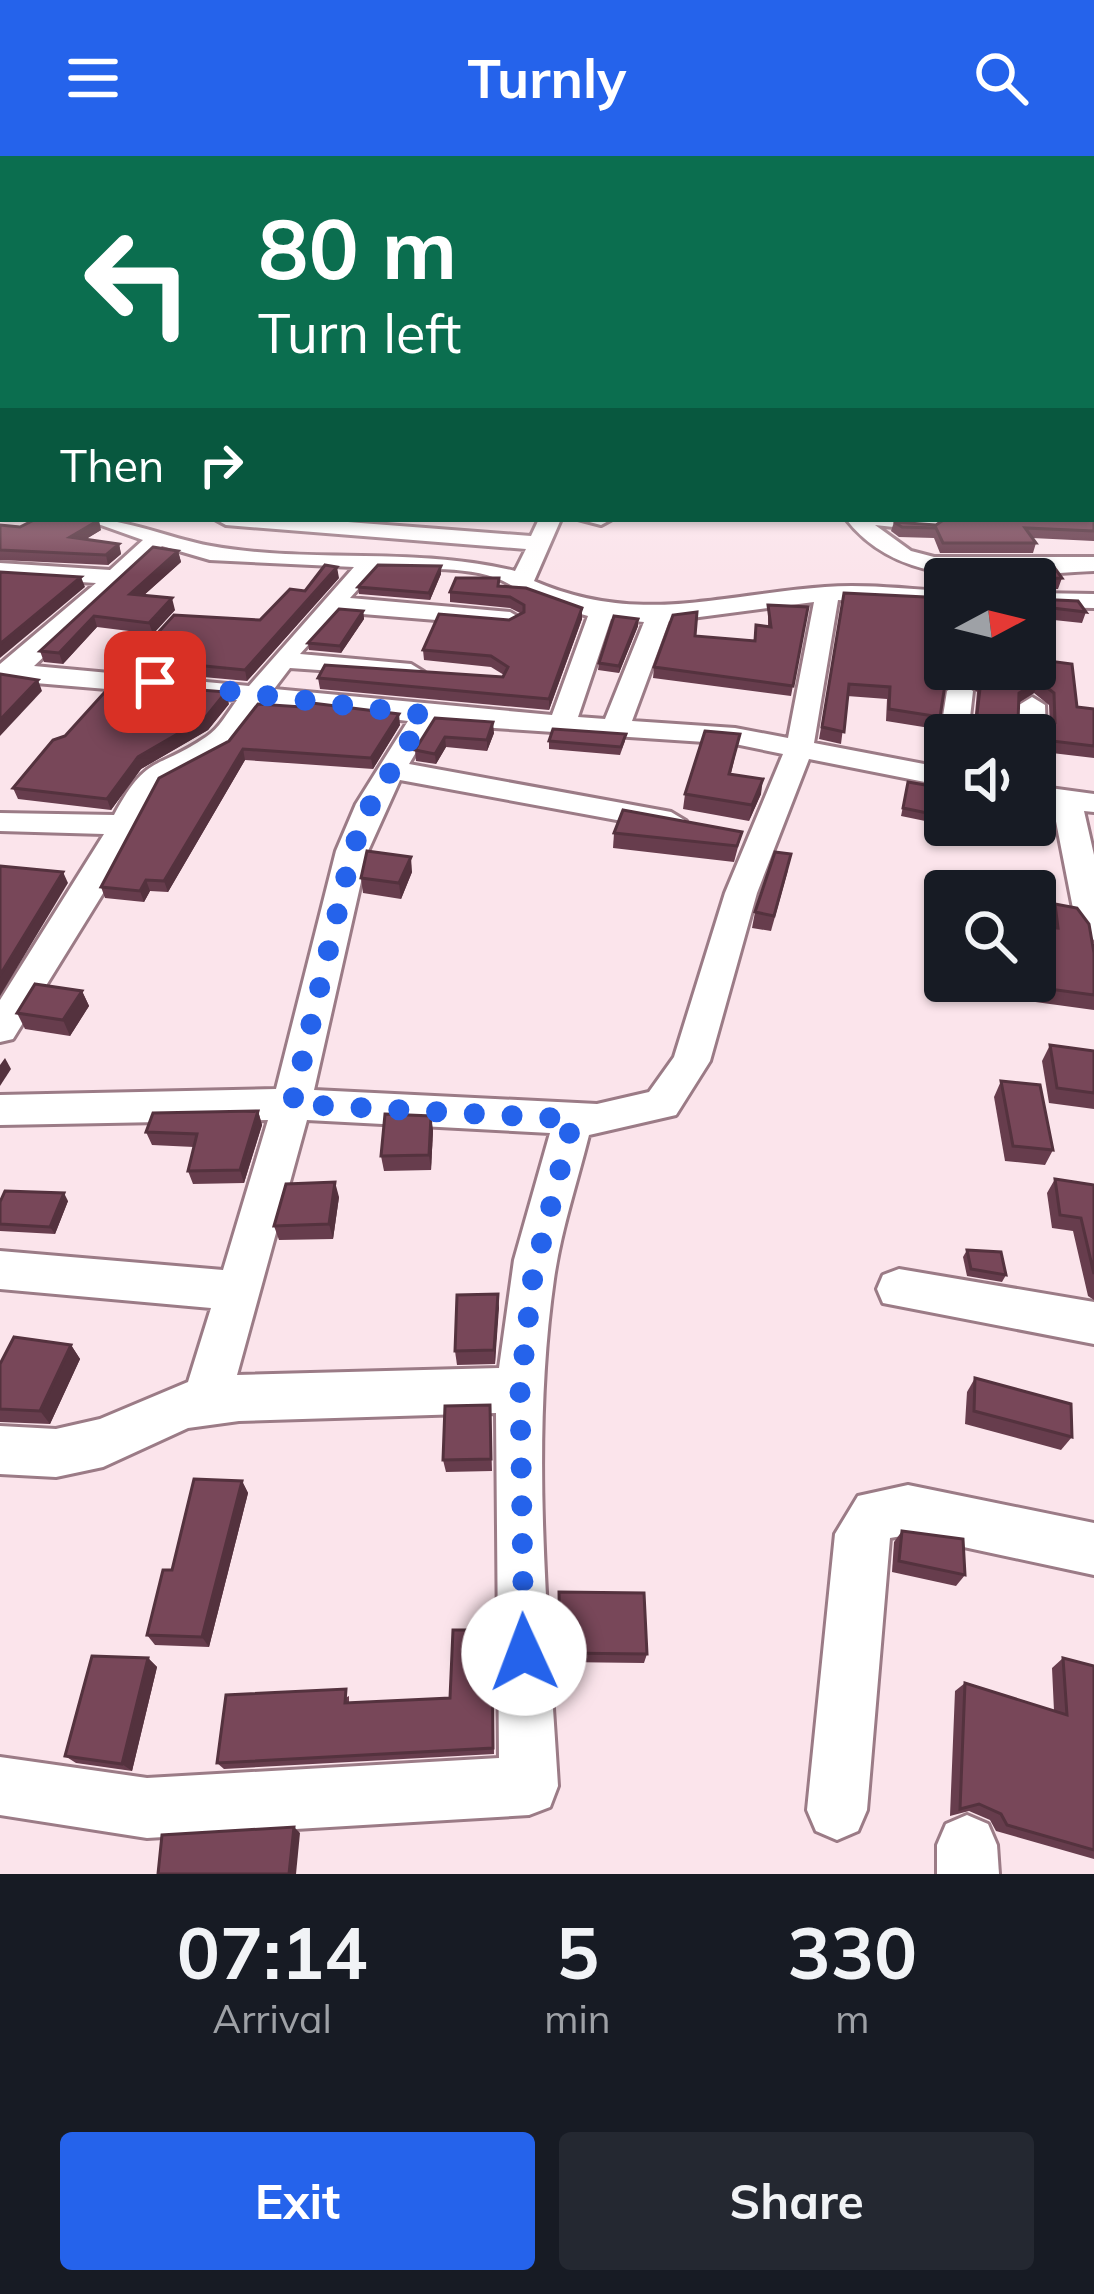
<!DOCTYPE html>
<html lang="en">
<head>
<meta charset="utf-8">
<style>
	body { margin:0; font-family:Mulish,sans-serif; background:#242831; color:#f1f3f6; height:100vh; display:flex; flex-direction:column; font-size:45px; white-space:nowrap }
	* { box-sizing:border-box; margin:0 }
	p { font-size:39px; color:#9ea1a6 }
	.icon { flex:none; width:66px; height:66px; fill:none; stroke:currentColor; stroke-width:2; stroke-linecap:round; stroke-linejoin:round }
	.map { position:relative; height:1718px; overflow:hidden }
	.panel { display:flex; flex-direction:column; background:#171b24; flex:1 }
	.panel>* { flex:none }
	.top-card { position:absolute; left:0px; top:0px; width:1095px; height:366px; box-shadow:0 3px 9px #0004; background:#0b6e4f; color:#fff; overflow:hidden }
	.needle { width:78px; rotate:83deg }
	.tools { position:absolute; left:924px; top:402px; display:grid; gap:24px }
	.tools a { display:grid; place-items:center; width:132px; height:132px; border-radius:12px; background:#171b24; box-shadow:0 3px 9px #0004; font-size:60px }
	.pin { position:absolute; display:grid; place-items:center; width:102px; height:102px; color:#fff; margin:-51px; border-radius:24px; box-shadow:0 6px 18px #0006 }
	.me { position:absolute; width:132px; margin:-66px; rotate:358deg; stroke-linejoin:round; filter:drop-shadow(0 0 9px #0008) }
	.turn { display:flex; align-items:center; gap:42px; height:252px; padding:0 60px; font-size:54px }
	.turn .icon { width:156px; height:156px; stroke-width:2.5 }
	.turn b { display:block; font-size:84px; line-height:102px }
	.then { display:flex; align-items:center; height:114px; padding:0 60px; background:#0003; gap:24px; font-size:45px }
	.eta { display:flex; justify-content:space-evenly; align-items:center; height:204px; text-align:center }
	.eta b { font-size:72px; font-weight:700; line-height:84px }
	.primary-button { display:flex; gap:24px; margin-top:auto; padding:24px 60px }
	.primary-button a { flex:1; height:138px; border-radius:12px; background:#2563eb; color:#fff; font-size:48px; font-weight:700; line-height:138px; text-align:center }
	.primary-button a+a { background:#242831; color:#f1f3f6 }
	header { display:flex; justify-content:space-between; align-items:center; height:156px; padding:0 60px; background:#2563eb; color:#fff; font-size:54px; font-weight:700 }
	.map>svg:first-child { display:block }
</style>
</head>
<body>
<header><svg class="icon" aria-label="menu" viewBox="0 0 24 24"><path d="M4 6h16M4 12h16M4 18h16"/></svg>Turnly<svg class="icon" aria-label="search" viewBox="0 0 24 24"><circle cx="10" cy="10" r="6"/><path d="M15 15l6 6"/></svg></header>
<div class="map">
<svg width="1094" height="1718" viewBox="0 0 1094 1718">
	<rect width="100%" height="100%" fill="#fbe4eb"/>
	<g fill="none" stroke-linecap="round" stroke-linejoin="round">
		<defs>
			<g id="minor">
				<rect x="1092" y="218" width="2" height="10"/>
				<rect x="1092" y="249" width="2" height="10"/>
				<rect x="0" y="263" width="3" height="12"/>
				<rect x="1092" y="284" width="2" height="12"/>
				<polygon points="0,329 3,330 3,342 0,341"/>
				<rect x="1092" y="333" width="2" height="12"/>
				<path d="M84,363C130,363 167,382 211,390C310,408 412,390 515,415L526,393L226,369L215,363H309L531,380L539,363H561L534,425C638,470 718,439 825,431C865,428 905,433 945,435V449L838,444L814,587L945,612V630L809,603L757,737L710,905L676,959L589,979C577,1027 561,1074 554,1123C530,1290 548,1462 558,1630L550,1651L529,1659L147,1682L0,1659V1601L147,1622L499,1602L496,1257L239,1265L188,1272L103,1311L56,1321L0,1318V1270L56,1273L100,1263L188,1226L211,1152L0,1133V1095L223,1114L268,964L0,969V939L276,933L336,695L356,648L408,565L263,547L229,592L159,630L115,718L13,883L0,886V844L104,678L0,675V657L114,659C147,597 156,615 206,581C219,573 228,556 237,544L0,524V508L96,427L0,421V407L110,414L143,384ZM162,390L210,404L354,411L249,530L34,510ZM377,412C417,414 475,408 509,428C534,443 559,452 588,460L552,559L274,533L290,512L420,521L424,516L411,508L300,498L338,456L510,470L522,463L510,456L350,442ZM814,446L788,582L735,572L632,565L669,465ZM611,463L644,466L605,563L578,561ZM433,568L735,588L783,598L725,737L674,901L649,936L597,948L314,934L368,695L400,624L671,674L686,665L671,656L409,608ZM307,964L550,977L514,1104L499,1212L237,1219Z"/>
				<polygon points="578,363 612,363 601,369"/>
				<path d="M846,363H948L931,375L875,369L911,395L934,401H1094V415C1010,418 905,439 846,363Z"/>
				<polygon points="1035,437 1094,438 1094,452 1035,451"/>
				<polygon points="960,527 973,535 968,579 945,579 944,585 940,579 947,535"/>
				<polygon points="1032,541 1045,549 1046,579 1035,587 1035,579 1018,579 1019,549"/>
				<polygon points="1035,630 1094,638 1094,656 1084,655 1094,699 1094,784 1077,773 1053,650 1035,648"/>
				<polygon points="899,1113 1094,1146 1094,1188 883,1147 877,1133 883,1119"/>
				<polygon points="908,1329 1094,1367 1094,1419 908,1379 890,1382 867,1654 858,1675 837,1684 816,1675 807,1654 835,1378 858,1340"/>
				<polygon points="967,1659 988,1668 997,1689 999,1718 937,1718 937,1689 946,1668"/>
			</g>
		</defs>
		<use href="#minor" stroke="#9b7b86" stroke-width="6"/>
		<use href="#minor" fill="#fff" fill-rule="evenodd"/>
	</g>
	<g fill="#673d4d" fill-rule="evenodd">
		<polygon points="1094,363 1094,385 1032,382 1036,387 1033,397 940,397 934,382 899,381 891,375 894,366 936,369"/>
		<polygon points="0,369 101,374 86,383 119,388 121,398 108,409 0,404"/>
		<polygon points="178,395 181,406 144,439 175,454 153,478 97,471 63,508 44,506 40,495"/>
		<polygon points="441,410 441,418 430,444 359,438 358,431"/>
		<polygon points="954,410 1062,422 1058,433 1036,434 1036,443 1086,456 1082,467 1035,462 1035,423 951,423"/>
		<polygon points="339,422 247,525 137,515 134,503 260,464 305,435"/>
		<polygon points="498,430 582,452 582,463 549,554 320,533 318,522 503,521 504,519 491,511 424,504 423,494 509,464 522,458 510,452 450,446 450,436"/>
		<path d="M844,437L945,513H1035L1041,504L1077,551L1094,553V602L1035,595V579H963L965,574L974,569L977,536L962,523L944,533L936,573L886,565L887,543L847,540L841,588L819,583ZM1034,537L1049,549L1050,571L1039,579L1018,567V547Z"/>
		<polygon points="768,449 808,451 791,540 653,522 654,511 695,480 754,485 768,470"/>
		<polygon points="363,455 364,463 341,497 309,494 308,487"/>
		<polygon points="638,463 638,470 619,517 598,514 599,507"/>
		<polygon points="229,548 208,574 141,613 111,654 18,643 13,632"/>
		<polygon points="435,562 494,577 487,595 446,591 436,608 416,605 415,594"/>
		<polygon points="400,569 373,613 245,604 168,736 150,735 144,746 105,742 101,731 229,585"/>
		<polygon points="740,578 731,618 761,638 749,665 683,653 685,638"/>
		<polygon points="549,585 625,585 620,599 549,593"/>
		<polygon points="908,626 932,658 930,666 901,660"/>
		<polygon points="742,676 734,706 613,692 614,677"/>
		<polygon points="788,714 771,775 752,772 755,756"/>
		<polygon points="412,716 401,743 363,737 361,722"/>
		<polygon points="1055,748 1094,797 1094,854 1028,845 1025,825 1035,825 1050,771 1049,762"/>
		<polygon points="82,835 89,850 70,880 25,873 17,857"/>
		<polygon points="1050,889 1094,895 1094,953 1049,947 1042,905"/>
		<polygon points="1001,925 1053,994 1045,1009 1005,1005 994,941"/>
		<polygon points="258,955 262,969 244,1027 193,1028 188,1015 194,991 152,989 146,976"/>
		<polygon points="431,960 433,975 431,1014 384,1015 381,1000"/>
		<polygon points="1055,1023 1094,1029 1094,1144 1088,1140 1073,1075 1052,1072 1047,1037"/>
		<polygon points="339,1041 333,1083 279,1084 274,1070"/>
		<polygon points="68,1045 55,1078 0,1075 0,1046"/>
		<polygon points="967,1094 1006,1119 1002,1126 967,1120 963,1101"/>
		<polygon points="498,1138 495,1208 457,1209 455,1195"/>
		<polygon points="71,1189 80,1203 50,1268 0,1266 0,1208"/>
		<polygon points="975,1222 1072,1281 1061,1294 965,1268 967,1236"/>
		<polygon points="490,1249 492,1315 446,1316 443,1304"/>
		<polygon points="242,1325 248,1337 209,1491 155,1489 147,1479 172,1414"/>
		<polygon points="902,1375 965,1419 956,1430 892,1416 894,1386"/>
		<polygon points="559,1436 647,1498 644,1507 560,1506"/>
		<polygon points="492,1474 494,1598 224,1613 217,1607 349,1540 349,1547 450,1542"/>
		<polygon points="148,1502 157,1511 132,1615 76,1607 65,1600"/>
		<polygon points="1063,1502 1094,1510 1094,1703 996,1675 990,1664 969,1655 950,1660 955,1535 965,1527 1054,1555 1052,1512"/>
	</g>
	<g fill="#54323e">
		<polygon points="99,364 101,374 73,391 70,381"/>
		<polygon points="119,388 121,398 108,409 106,399"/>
		<polygon points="178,395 181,406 133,449 130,438"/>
		<polygon points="441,410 441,418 430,444 429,437"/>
		<polygon points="337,411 339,422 247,525 245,514"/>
		<polygon points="81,421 85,431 0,502 0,488"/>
		<polygon points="172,442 175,454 153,478 149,467"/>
		<polygon points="582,452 582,463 549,554 549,543"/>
		<polygon points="363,455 364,463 341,497 340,490"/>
		<polygon points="94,460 97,471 63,508 59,497"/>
		<polygon points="638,463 638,470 619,517 619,510"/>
		<polygon points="963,513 965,513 962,523 943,534 946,522"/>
		<polygon points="38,524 42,535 0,580 0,564"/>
		<polygon points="1039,525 1034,537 1015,549 1019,537"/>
		<polygon points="226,536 229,548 208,574 141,613 111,654 107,643 138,601"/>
		<polygon points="399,558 400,569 373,613 371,602"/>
		<polygon points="493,566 494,577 487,595 487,584"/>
		<polygon points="445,581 446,591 436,608 435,598"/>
		<polygon points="243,593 245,604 168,736 164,725"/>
		<polygon points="763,623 761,638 749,665 752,649"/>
		<polygon points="411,701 412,716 401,743 399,727"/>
		<polygon points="63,716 68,727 0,840 0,819"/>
		<polygon points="146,724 150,735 144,746 140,735"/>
		<polygon points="82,835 89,850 70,880 63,864"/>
		<polygon points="5,902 11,913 0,930 0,909"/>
		<polygon points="258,955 262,969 244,1027 240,1014"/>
		<polygon points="431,960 433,975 431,1014 429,999"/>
		<polygon points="335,1026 339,1041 333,1083 329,1068"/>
		<polygon points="64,1037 68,1045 55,1078 50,1071"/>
		<polygon points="498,1138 499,1152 495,1208 494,1194"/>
		<polygon points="71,1189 80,1203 50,1268 40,1255"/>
		<polygon points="242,1325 248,1337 209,1491 202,1481"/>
		<polygon points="148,1502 157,1511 132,1615 122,1608"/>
		<polygon points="294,1671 300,1677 296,1718 289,1718"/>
	</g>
	<g fill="#784759" stroke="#54323e" stroke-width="3" fill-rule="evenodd">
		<polygon points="0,202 3,202 3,254 0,252"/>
		<polygon points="0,271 3,272 3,306 0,306"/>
		<polygon points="36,363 96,363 99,364 70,381 119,388 106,399 0,394 0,369 20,371"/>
		<polygon points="945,363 1094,363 1094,375 1025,372 1036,387 943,387 936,372 902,371 894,366 936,369"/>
		<polygon points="153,391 178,395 130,438 172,442 149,467 94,460 59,497 40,495"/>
		<polygon points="325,409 337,411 245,514 134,503 174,459 260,464 290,433 305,435"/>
		<polygon points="378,409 441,410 429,437 358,431"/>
		<polygon points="954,410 1054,411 1062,422 1036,423 1036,443 1078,445 1086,456 1035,450 1035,423 959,423"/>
		<polygon points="0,416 81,421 0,488"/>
		<polygon points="456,422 499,422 498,430 526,432 582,452 549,543 318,522 325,509 503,521 508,511 491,500 423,494 439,458 509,464 524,456 524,449 510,441 450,436"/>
		<polygon points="844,437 945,442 945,513 963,513 946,522 940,561 889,553 890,531 849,528 844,576 822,571"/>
		<polygon points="768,449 808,451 793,530 654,511 673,459 697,456 695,480 755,485 756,469 771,471"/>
		<polygon points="339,453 363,455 340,490 308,487"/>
		<polygon points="614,460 638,463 619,510 599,507"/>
		<path d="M1035,488L1041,504L1072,508L1077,551L1094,553V590L1035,583V579H1006L965,574L976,567L981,524L968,513H1035ZM1039,525L1054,537L1055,567L1039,579L1035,571L1018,567L1019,537Z"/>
		<polygon points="0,518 38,524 0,564"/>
		<polygon points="113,527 226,536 205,562 138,601 107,643 13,632 53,584 65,580"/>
		<polygon points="304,546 399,558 371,602 243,593 164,725 146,724 140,735 101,731 159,622 229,585 258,548 302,551"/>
		<polygon points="435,562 493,566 487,584 445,581 435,598 415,594"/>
		<polygon points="553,573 626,578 621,591 549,585"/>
		<polygon points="705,575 740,578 729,618 763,623 752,649 685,638"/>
		<polygon points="908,626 937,631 932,658 903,652"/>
		<polygon points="623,654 742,676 737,690 614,677"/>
		<polygon points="367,695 411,701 399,727 361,722"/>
		<polygon points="775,696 791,698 774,760 755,756"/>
		<polygon points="0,710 63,716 0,819"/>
		<polygon points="1055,748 1077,752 1089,768 1094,797 1094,839 1034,831 1035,770 1058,772"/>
		<polygon points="35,828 82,835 63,864 17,857"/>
		<polygon points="1050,889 1094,895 1094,937 1057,932"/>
		<polygon points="1001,925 1040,929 1053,994 1013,990"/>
		<polygon points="258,955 240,1014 188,1015 197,978 146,976 153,957"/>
		<polygon points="385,958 431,960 429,999 381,1000"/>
		<polygon points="1055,1023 1094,1029 1094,1118 1081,1062 1060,1059"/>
		<polygon points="335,1026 329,1068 274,1070 286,1028"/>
		<polygon points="5,1035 64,1037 50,1071 0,1068 0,1046"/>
		<polygon points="967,1094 1001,1096 1006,1119 971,1113"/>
		<polygon points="498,1138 494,1194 455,1195 457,1139"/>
		<polygon points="14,1181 71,1189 40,1255 0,1253 0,1208"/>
		<polygon points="975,1222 1071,1248 1072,1281 974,1255"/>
		<polygon points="490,1249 491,1303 443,1304 445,1250"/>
		<polygon points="194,1323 242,1325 202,1481 147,1479 163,1414 172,1414"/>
		<polygon points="902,1375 963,1383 965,1419 899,1405"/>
		<polygon points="559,1436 644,1437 647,1498 560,1497"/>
		<polygon points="453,1474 492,1474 493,1592 217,1607 226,1539 346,1533 345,1547 450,1542"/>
		<polygon points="92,1500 148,1502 122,1608 65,1600"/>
		<polygon points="1063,1502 1094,1510 1094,1694 1007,1669 1001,1658 979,1648 960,1653 965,1527 1067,1559"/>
		<polygon points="294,1671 289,1718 158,1718 162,1679"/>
	</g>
	<linearGradient id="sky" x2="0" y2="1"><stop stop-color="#939ec5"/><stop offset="0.43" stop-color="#fdf3f6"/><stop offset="1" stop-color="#fdf3f6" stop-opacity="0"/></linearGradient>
	<rect width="1094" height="419" fill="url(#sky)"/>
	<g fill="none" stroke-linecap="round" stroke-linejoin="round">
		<polyline stroke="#2563eb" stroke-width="21" stroke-dasharray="0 37.8" points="155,526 425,559 371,648 352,695 292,948 573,963 533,1120 520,1234 524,1497"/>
	</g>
</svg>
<div class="tools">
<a><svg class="needle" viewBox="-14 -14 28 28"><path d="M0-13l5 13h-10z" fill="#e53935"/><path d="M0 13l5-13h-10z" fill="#9ea1a6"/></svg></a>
<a><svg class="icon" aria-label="sound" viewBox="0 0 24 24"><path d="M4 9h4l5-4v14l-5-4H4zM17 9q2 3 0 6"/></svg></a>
<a><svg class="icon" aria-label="search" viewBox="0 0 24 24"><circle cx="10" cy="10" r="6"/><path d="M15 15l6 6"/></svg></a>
</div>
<div class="pin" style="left:155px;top:526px;background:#d93025"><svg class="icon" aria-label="arrive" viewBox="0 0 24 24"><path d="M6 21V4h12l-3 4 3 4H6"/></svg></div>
<svg class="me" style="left:524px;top:1497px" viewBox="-20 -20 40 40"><circle r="19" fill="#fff"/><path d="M0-13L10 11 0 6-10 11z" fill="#2563eb"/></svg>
<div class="top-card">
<div class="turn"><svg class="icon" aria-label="left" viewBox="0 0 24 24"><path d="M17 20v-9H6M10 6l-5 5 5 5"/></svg><div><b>80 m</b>Turn left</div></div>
<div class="then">Then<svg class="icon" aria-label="right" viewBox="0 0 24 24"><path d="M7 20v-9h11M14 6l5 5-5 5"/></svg></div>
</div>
</div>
<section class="panel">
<div class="eta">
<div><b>07:14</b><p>Arrival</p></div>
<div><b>5</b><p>min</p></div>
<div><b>330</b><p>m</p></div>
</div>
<div class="primary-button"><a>Exit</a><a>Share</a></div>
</section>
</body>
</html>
